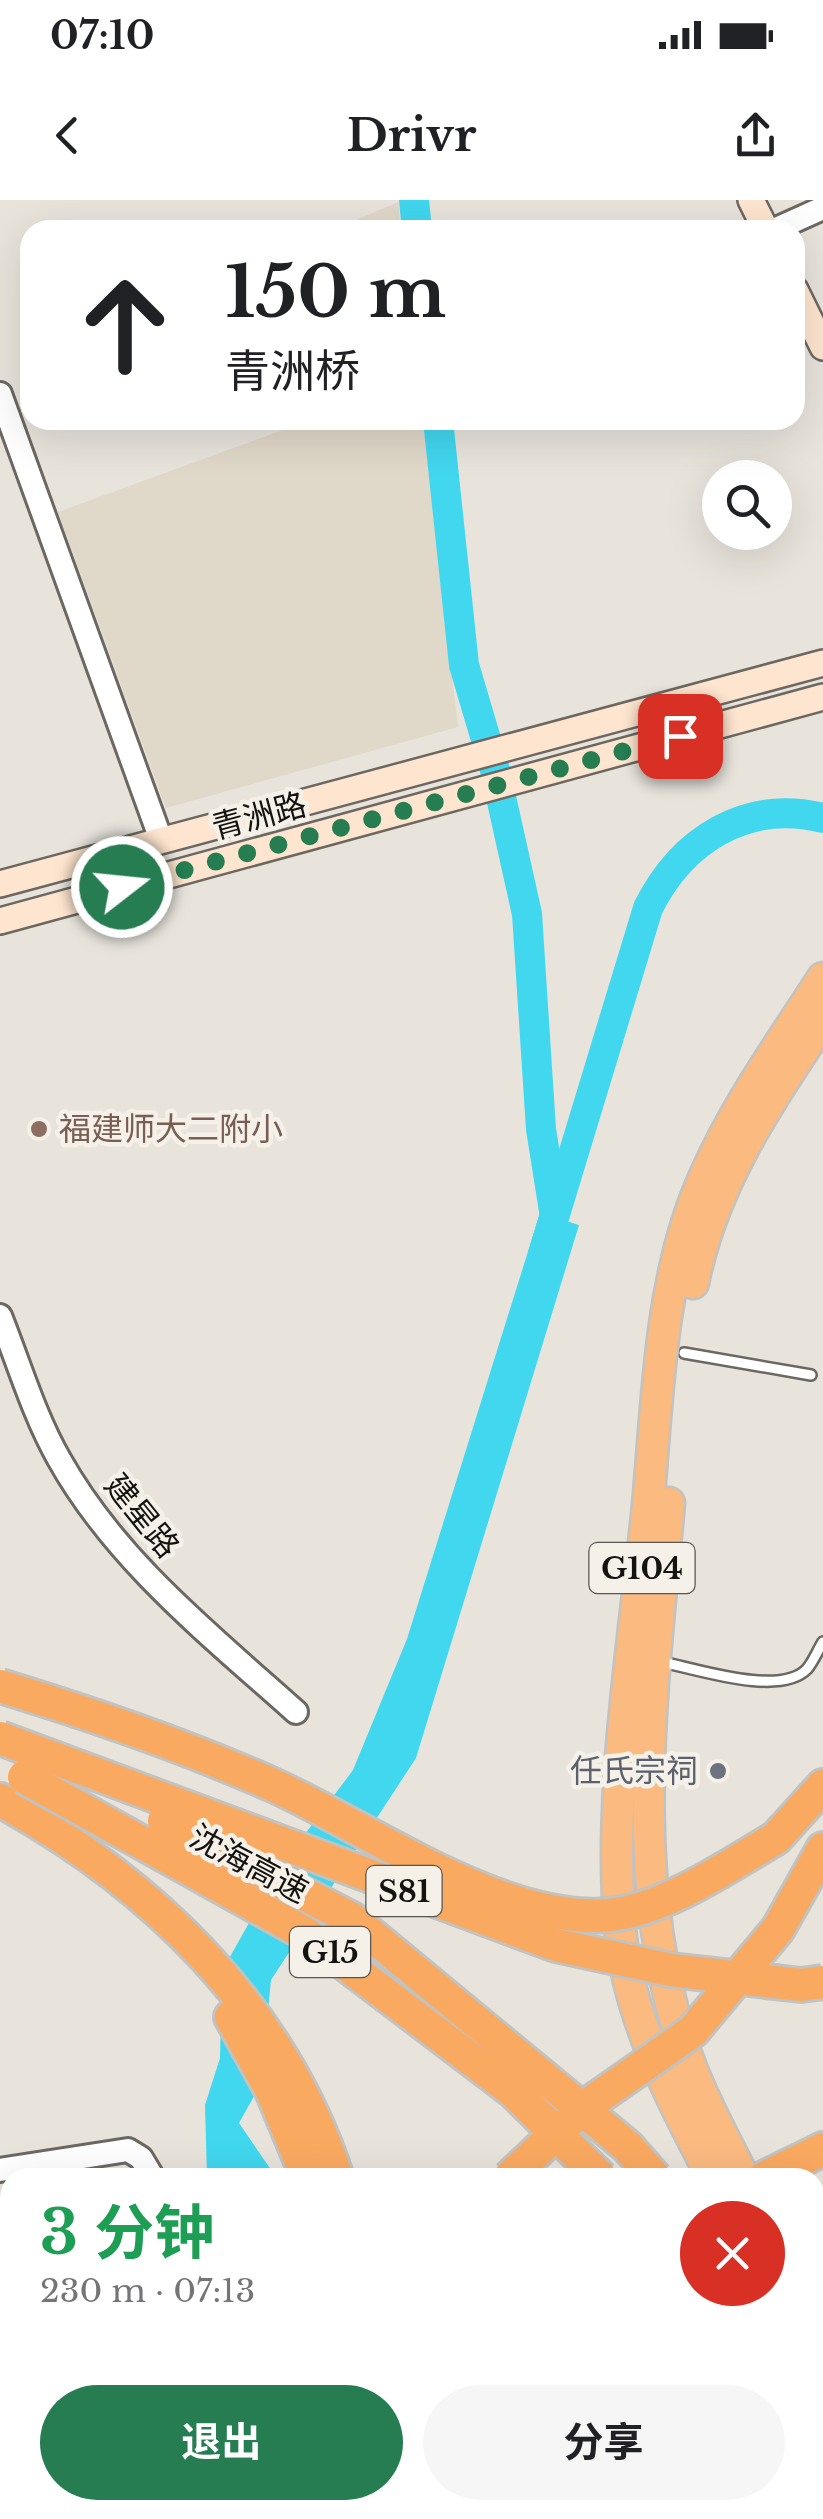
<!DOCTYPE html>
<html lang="zh">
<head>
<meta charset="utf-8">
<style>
	body { margin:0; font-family:"Libre Baskerville","Noto Sans SC",serif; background:#f6f6f6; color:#202124; height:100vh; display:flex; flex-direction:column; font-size:38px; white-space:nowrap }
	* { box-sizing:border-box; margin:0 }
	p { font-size:32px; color:#757577 }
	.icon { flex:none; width:55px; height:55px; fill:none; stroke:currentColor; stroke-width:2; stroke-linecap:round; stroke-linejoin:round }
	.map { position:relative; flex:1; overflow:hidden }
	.details { position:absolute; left:0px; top:1968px; width:825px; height:352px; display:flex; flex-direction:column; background:#fff; border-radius:30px 30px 0 0; box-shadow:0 10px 40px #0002 }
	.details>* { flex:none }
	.guide { position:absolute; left:20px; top:20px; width:785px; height:210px; border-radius:30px; box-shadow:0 10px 40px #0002; background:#fff; color:#202124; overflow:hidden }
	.buttons { position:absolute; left:702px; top:260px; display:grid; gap:20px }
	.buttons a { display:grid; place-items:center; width:90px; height:90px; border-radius:50%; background:#fff; box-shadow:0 10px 40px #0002; font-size:50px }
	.pin { position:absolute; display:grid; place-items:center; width:85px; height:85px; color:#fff; margin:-42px; border-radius:20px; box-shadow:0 5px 15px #0006 }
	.me { position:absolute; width:110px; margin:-55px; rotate:74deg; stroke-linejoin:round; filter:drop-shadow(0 0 8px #0008) }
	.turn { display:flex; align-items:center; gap:35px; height:210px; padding:0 40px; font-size:45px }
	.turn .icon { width:130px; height:130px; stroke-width:2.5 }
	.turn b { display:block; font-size:70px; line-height:85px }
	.round { display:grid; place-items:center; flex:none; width:105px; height:105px; border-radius:52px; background:#f6f6f6 }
	.summary { display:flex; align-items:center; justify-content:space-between; height:170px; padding:0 40px }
	h1 { font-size:60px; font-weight:700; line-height:75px; color:#1e9e55 }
	.action { display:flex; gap:20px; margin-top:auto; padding:20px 40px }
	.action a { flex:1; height:115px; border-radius:60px; background:#257d51; color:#fff; font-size:40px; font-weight:700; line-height:115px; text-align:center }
	.action a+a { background:#f6f6f6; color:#202124 }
	.status { display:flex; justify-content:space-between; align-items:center; height:70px; padding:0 50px; background:#fff; direction:ltr }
	.status svg { height:28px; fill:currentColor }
	header { display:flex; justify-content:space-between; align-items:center; height:130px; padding:0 40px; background:#fff; font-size:45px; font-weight:700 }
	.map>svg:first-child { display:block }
</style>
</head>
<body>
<div class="status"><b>07:10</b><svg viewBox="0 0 49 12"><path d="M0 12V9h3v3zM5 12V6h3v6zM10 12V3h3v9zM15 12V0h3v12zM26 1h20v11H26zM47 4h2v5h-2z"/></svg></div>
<header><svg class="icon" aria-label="back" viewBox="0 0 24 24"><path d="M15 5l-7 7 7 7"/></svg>Drivr<svg class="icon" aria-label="share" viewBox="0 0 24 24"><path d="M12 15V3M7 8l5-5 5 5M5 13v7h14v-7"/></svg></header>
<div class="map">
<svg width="823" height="2319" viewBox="0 0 823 2319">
	<rect width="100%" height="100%" fill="#e8e4dc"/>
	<g fill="#e0d8c9">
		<polygon points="398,2 401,30 333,30"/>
		<polygon points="288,220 423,220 458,527 166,608 58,312 291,227"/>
	</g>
	<g fill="#41d7ef">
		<polygon points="540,1013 579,1025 416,1558 271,1780 261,1884 239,1923 276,1977 207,1977 205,1905 220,1858 222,1771 281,1666 353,1570 407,1439"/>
		<polygon points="288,2310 366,2310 369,2319 291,2319"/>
	</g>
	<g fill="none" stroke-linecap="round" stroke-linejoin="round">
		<g stroke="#41d7ef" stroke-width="30">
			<polyline points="414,0 417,30"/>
			<polyline points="438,220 464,465 495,570 527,714 541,929 554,1011"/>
			<path d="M543,1054L648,708C682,640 746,599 823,618"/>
		</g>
		<defs>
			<g id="service">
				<polyline points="684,1153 811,1175"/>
				<path d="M662,1462C697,1469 780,1497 807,1469C813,1462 818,1450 823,1442"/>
			</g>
			<g id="tertiary">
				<polyline points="774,30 823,8"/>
				<polyline points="0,194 161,640"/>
				<path d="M0,1116C19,1164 34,1215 59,1259C116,1361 210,1435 296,1512"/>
				<polyline points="0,1970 128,1950 141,1958 153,1978"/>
				<polyline points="273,2310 276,2319"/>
			</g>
			<g id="secondary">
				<polyline points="751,0 766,30"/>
				<polyline points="795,90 823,147"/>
				<polyline points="0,684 823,463"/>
				<polyline points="0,721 823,497"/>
			</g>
			<g id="trunk">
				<path d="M693,1083C712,986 768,902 823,821"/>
				<path d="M669,1303C653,1482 625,1680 686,1854C701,1896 723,1937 744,1978"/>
				<path d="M713,1978C674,1905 631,1822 621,1738C607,1606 633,1448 647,1315C657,1214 658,1104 692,1008C722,925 775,852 823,778"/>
				<polyline points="815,2122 823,2143"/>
				<polyline points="759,2319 764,2310"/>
				<polyline points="783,2319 788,2310"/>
			</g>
			<g id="motorway">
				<path d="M0,1600C153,1684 282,1809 337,1978"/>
				<polyline points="776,1638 823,1586"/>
				<polyline points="778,1729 823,1649"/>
				<polyline points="231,1817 272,1891 308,1978"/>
				<polyline points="764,1978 823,1949"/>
				<polyline points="815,2175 823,2185"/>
				<polyline points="344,2310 346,2319"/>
				<polyline points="382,2310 384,2319"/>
				<polyline points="443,2310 447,2319"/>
				<polyline points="499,2310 503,2319"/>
			</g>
		</defs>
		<use href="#service" stroke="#6c6861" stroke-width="14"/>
		<use href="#tertiary" stroke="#6c6861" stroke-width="28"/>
		<use href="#secondary" stroke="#6c6861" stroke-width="30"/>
		<use href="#trunk" stroke="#c2c2c1" stroke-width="35"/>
		<use href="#motorway" stroke="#c2c2c1" stroke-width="38"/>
		<use href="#service" stroke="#fff" stroke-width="9"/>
		<use href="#tertiary" stroke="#fff" stroke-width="22"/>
		<use href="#secondary" stroke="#fee5cf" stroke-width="25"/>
		<use href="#trunk" stroke="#fbba80" stroke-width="30"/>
		<use href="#motorway" stroke="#faa960" stroke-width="32"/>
		<defs>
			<g id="motorway-bridge">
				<path d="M0,1486C92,1514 185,1546 273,1585C370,1629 503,1725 610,1715C666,1709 728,1666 776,1638"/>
				<polyline points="0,1538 556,1745 671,1770 801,1785 823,1782"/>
				<polyline points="24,1577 306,1734 513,1891 601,1978"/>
				<polyline points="164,1621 352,1719 628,1947 655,1978"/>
				<polyline points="509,1978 583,1908 693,1831 778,1729"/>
				<polyline points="815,2222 823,2232"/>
			</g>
		</defs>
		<use href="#motorway-bridge" stroke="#c2c2c1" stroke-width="38" stroke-linecap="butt"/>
		<use href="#motorway-bridge" stroke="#faa960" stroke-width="32"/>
	</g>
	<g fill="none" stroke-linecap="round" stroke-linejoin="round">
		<polyline stroke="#257d51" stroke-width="18" stroke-dasharray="0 32.4" points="122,687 680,536"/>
	</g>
	<circle fill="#8d6e63" stroke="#f5f1e9" stroke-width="4" cx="39" cy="929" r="10"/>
	<circle fill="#6b7280" stroke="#f5f1e9" stroke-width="4" cx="718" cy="1571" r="10"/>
	<g text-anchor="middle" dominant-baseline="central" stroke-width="9" stroke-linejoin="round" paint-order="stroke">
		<g fill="#f5f1e9" stroke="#585651" stroke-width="2.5">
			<rect x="589.5" y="1343" width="105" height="50" rx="8"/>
			<rect x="366.5" y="1666" width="75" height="50" rx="8"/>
			<rect x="290" y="1727" width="80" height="50" rx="8"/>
		</g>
		<g font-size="30" font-weight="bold" fill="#141310">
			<text x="642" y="1368">G104</text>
			<text x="404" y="1691">S81</text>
			<text x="330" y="1752">G15</text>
		</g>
		<g font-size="32" fill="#141310" stroke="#f5f1e9">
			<text transform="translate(259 616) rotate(-15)">青洲路</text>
			<text transform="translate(142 1316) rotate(51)">建星路</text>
			<text transform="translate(249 1664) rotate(28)">沈海高速</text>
		</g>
		<g font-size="32" fill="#785e54" stroke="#f5f1e9" text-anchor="start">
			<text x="59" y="929">福建师大二附小</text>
		</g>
		<g font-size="32" fill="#5b616d" stroke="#f5f1e9" text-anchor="end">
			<text x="698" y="1571">任氏宗祠</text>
		</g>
	</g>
</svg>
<div class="buttons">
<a><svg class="icon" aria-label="search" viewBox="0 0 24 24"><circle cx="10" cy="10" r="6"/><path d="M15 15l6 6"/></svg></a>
</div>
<div class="pin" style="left:680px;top:536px;background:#d93025"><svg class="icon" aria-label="arrive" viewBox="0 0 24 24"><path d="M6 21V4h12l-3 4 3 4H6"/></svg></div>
<svg class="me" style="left:122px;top:687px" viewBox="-20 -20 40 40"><circle r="17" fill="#257d51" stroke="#fff" stroke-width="3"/><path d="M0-11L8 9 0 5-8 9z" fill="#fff"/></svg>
<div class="guide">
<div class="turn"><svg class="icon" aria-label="ahead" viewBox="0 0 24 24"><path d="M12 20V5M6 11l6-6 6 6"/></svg><div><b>150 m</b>青洲桥</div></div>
</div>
<section class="details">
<div class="summary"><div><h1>3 分钟</h1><p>230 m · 07:13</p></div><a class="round" style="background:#d93025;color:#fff"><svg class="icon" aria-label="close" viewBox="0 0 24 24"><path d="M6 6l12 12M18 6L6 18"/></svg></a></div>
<div class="action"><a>退出</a><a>分享</a></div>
</section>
</div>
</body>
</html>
